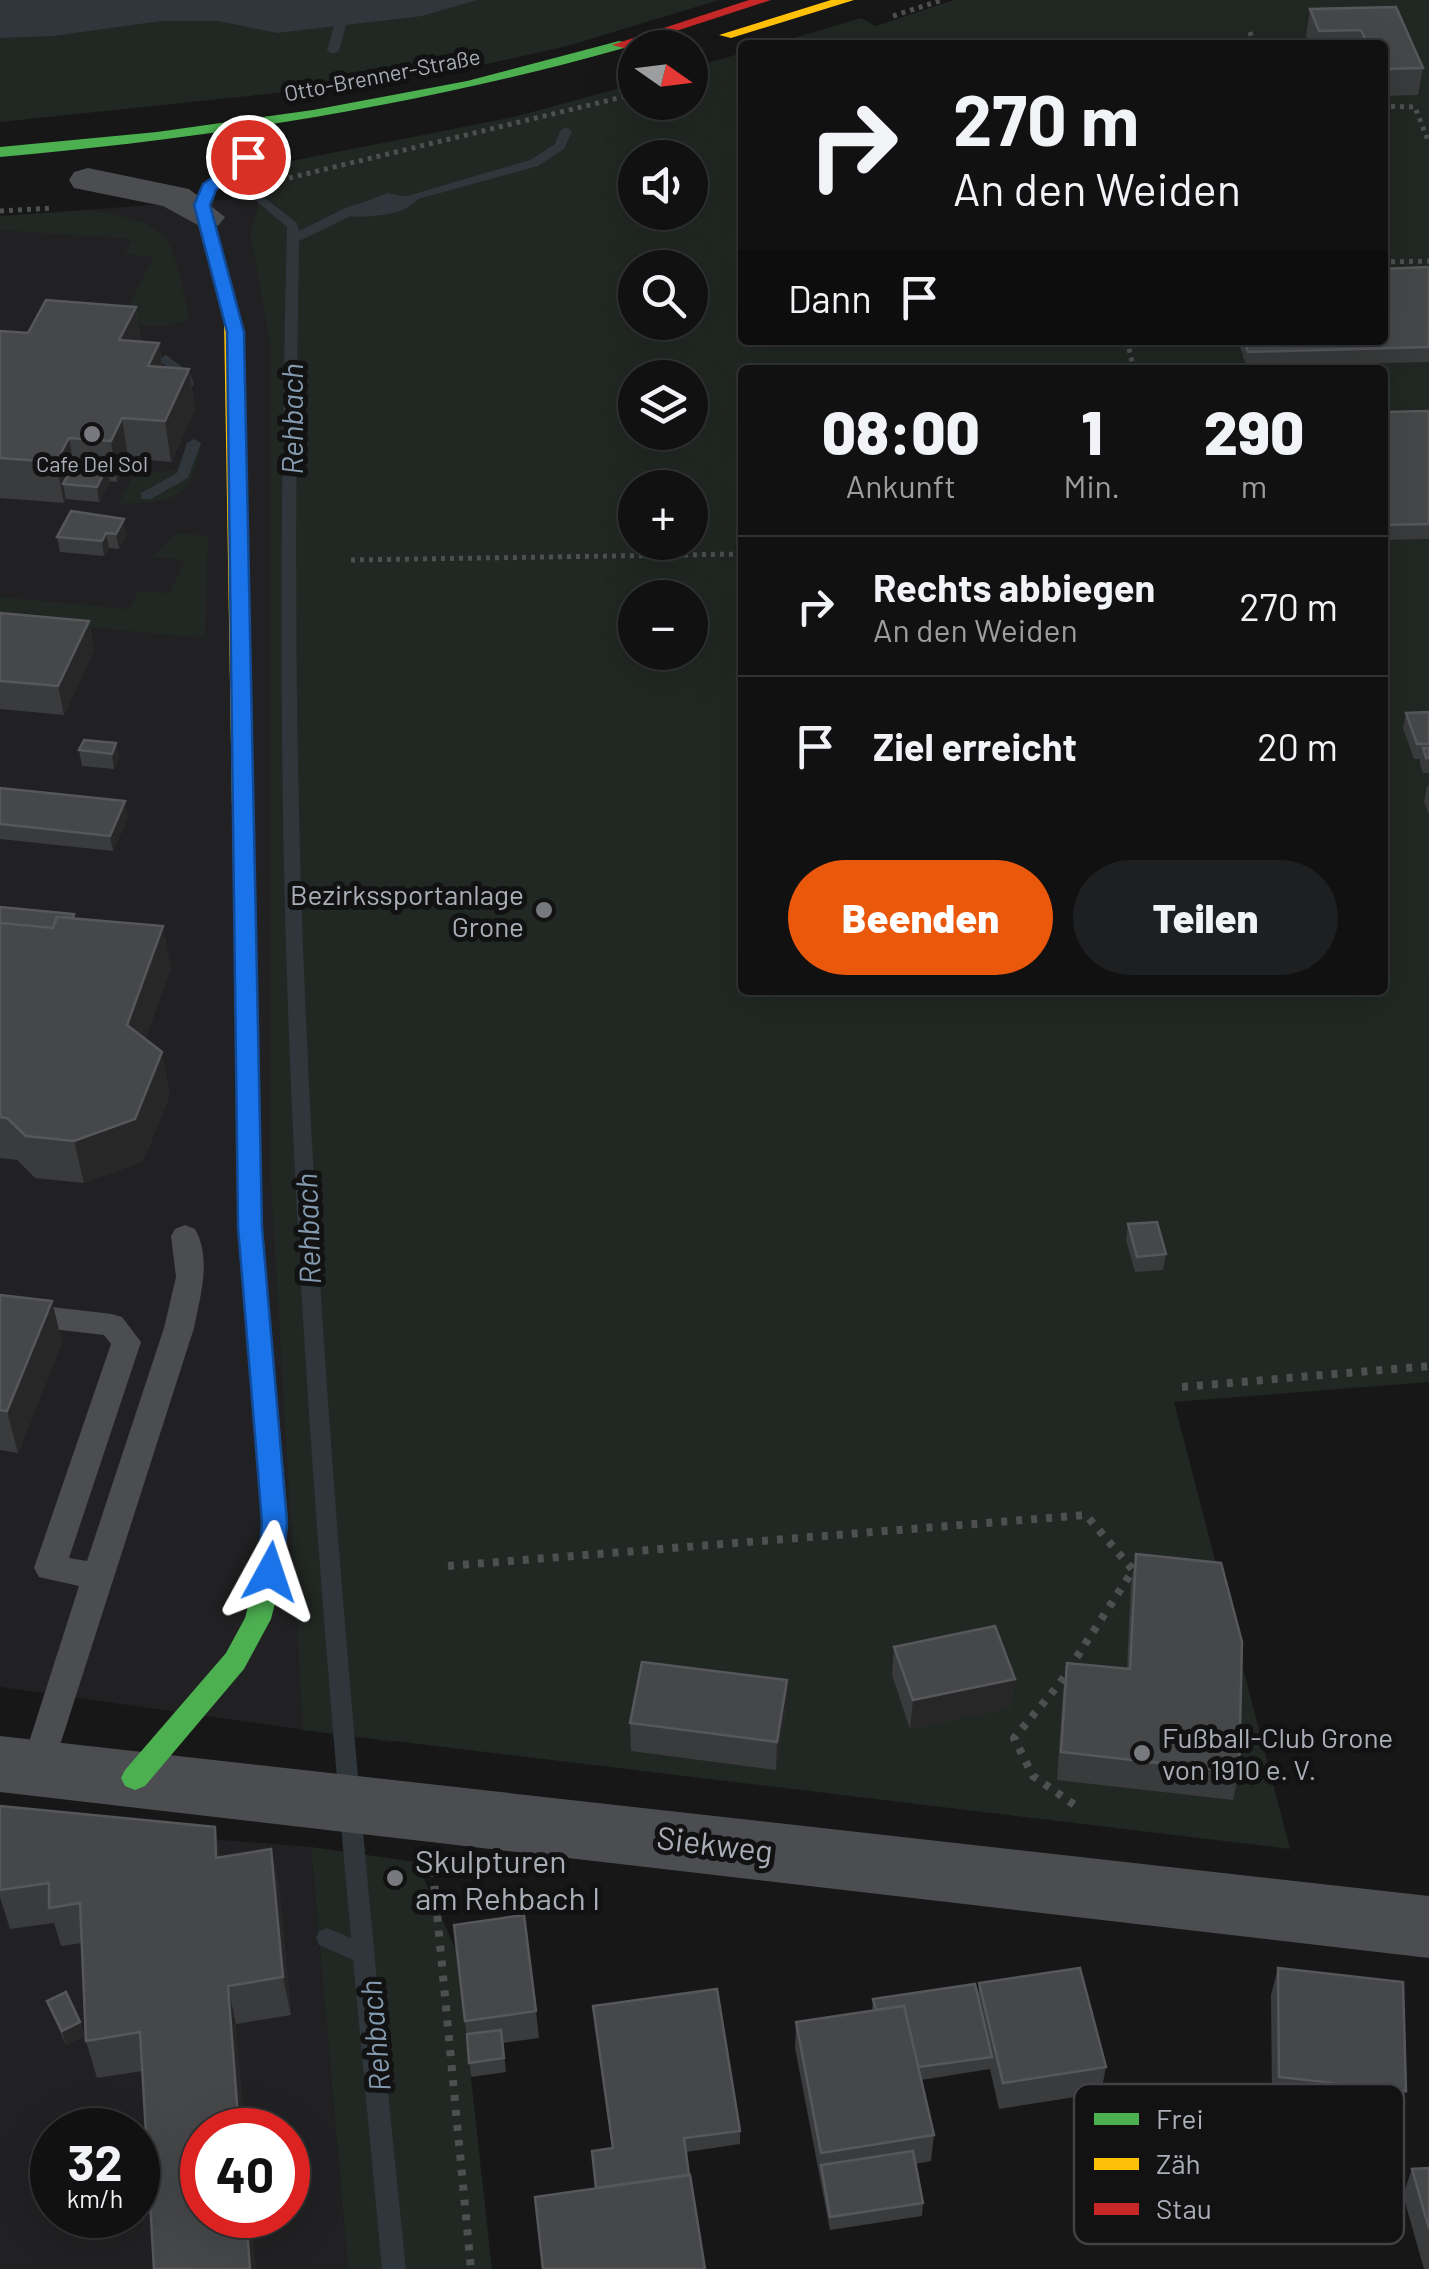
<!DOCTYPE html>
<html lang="de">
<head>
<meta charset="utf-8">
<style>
	body { margin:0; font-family:Barlow,sans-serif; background:#1e1f20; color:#f1f3f6; height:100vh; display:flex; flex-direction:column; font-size:38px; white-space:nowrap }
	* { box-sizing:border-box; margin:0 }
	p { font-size:32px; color:#9c9d9f }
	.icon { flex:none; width:55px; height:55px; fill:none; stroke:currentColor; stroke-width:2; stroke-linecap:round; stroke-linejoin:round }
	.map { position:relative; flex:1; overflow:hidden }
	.panel { position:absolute; left:738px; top:365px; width:650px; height:630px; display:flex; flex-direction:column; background:#111112; border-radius:10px; box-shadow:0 10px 40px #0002,0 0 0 2px #303132 }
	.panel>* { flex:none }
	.top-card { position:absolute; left:738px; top:40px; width:650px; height:305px; border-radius:10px; box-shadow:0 10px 40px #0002,0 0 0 2px #303132; background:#111112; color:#f1f3f6; overflow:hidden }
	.needle { width:65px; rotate:104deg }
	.tools { position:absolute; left:618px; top:30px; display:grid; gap:20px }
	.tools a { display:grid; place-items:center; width:90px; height:90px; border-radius:50%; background:#111112; box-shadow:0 10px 40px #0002,0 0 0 2px #303132; font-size:50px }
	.speed { position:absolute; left:30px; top:2108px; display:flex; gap:20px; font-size:50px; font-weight:700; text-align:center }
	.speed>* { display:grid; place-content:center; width:130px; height:130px; border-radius:50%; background:#111112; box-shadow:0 10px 40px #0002,0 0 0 2px #303132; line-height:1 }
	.speed small { font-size:25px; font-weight:400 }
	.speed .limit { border:15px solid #d22; background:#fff; color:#111 }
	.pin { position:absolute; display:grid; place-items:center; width:85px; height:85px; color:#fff; margin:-42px; border:5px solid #fff; border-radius:50%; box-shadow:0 2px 10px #0007 }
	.me { position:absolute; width:110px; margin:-55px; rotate:5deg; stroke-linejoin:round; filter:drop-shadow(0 0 8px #0008) }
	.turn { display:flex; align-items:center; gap:35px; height:210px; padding:0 50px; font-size:45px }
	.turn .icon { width:130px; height:130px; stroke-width:2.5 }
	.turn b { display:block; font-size:70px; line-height:85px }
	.then { display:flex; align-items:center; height:95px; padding:0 50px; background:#0003; gap:20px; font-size:38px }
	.eta { display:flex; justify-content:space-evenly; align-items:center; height:170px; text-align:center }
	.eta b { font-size:60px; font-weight:800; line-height:70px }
	.cta { display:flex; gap:20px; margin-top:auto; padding:20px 50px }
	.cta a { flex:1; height:115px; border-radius:60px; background:#ea580c; color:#fff; font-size:40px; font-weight:800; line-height:115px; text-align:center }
	.cta a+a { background:#1e1f20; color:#f1f3f6 }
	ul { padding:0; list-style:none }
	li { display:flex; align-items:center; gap:30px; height:140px; padding:0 50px; border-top:2px solid #303132 }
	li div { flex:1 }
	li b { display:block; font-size:38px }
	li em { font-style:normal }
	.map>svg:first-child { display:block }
</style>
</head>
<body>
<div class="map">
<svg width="1429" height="2269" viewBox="0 0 1429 2269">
	<rect width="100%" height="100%" fill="#171718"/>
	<g fill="#212123" fill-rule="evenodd">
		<polygon points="233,199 261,199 308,268 392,1742 0,1687 0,216"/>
		<path d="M0,1823L311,1847L348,2269H0ZM52,2130H138V2215H52ZM202,2130H288V2215H202Z"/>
	</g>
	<g fill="#212722" fill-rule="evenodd">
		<polygon points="0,0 719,0 571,45 465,69 372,83 0,122"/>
		<path d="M954,0H1429V1382L1174,1402L1290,1849L303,1730L270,1167L271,347L250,231L261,200L233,199L249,182L286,162L514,117L635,84V102H690V68L742,53V340H1382V45H770L861,18L876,26ZM635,158H690V212H635ZM635,268H690V322H635ZM742,370H1382V990H742ZM635,378H690V432H635ZM635,488H690V542H635ZM635,598H690V652H635Z"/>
		<path d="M92,210C181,226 169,238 190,319L169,326L129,325L128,307L154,257L125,254L132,239L0,230V216Z"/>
		<path d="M201,443C192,503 173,501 119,504L134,474L175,470L186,456L187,444Z"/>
		<polygon points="177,533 208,536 205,638 0,619 0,597 129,609 138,591 170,593 185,560 153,557"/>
		<polygon points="311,1847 416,1862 457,1952 492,2269 348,2269"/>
	</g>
	<g fill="#2f363c">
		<polygon points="0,0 477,0 422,16 277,33 218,21 161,21 53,36 0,38"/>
		<path d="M388,193L418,199C404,216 375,216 353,217L348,208Z"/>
	</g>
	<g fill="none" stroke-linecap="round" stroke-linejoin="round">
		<g fill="#2f363c" fill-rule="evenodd">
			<polygon points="341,0 353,0 339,51 333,54 327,51"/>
			<polygon points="566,127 572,131 564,149 538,166 393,206 387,202 530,160 555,144 560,131"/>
			<path d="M261,195L297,223L299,231L345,208L368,201L374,205L299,241C295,493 294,744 305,996C323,1422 362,1846 406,2269H382L353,1960L319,1945L316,1938L319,1931L327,1928L351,1938C315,1538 285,1136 282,735C280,566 283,395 287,227L257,202V196Z"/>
			<polygon points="166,355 190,373 194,384 192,387 182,387 179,377 161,362 159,359"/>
			<polygon points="194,439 201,443 188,478 151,499 141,499 141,493 177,473 187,443"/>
		</g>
		<g stroke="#4d4f51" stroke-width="5" stroke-dasharray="4 5" stroke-linecap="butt">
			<polyline points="893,16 942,0"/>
			<polyline points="1250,32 1254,45"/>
			<polyline points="690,79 708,74"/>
			<polyline points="1382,106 1415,107 1429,143"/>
			<polyline points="289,178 635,94"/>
			<polyline points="0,211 54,208"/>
			<polyline points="1382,262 1429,261"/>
			<polyline points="1127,340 1134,370"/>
			<polyline points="351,560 742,554"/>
		</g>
		<g stroke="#4d4f51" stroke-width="8" stroke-dasharray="6 9" stroke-linecap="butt">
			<polyline points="1182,1387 1429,1366"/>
			<polyline points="448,1566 1086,1515 1133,1570 1060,1683 1014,1738 1033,1776 1076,1806"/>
			<polyline points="433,1871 471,2269"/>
		</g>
		<path fill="#4c4d50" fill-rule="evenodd" d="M185,1225L195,1229C212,1259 200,1297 194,1328L53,1767L49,1777L37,1781L25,1777L21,1767L79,1586L39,1577L34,1568L111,1344L104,1335L0,1323V1301L112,1314L122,1317L141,1342L69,1558L87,1561L164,1328L176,1277L171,1236L175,1229Z"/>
		<g fill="#4c4d50" fill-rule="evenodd">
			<polygon points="88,168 189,189 225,217 219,225 205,229 163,206 74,188 69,180 74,172"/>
			<polygon points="0,1736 1429,1896 1429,1958 0,1792"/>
		</g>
		<g fill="#4caf50" fill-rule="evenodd">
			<path d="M619,41L624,42V48C419,106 212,138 0,157V147L157,132L313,110L467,81Z"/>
			<polygon points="243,154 257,157 216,190 210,205 240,319 232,324 224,319 194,205 203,185"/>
			<polygon points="246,984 257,991 262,1227 288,1522 283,1572 271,1619 244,1669 145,1786 135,1790 125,1786 121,1778 125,1770 226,1653 245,1618 257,1572 262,1522 238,1227 235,991"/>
		</g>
		<g fill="#ffc107" fill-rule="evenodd">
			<polygon points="831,0 854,0 731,38 719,35"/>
			<polygon points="232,314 240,319 257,991 246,998 235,991 224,319"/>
		</g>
		<polygon fill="#c62828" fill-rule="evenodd" points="749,0 771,0 624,48 612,45"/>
	</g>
	<g fill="#3a3b3c">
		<polygon points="1396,7 1423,68 1418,95 1382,96 1382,45 1310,45 1306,36 1310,9"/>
		<polygon points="1429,267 1429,362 1246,366 1238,340 1382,340"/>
		<polygon points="136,307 141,342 159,343 162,367 189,369 195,409 171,462 128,458 117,482 110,481 99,502 66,499 64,503 0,498 0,331 28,333"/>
		<polygon points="1429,411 1429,539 1382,540 1382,412"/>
		<polygon points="71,511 126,534 119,549 109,548 104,556 60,552 57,537"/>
		<polygon points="0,613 89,621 94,650 64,715 0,709"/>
		<polygon points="1429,712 1429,773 1423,773 1420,764 1420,759 1414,759 1403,728 1406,713"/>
		<polygon points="116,743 119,758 114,769 82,766 79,750"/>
		<polygon points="1427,786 1429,786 1429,815 1424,802"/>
		<polygon points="0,788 128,817 113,851 0,839"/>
		<polygon points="0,907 74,914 75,918 171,968 145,1039 170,1094 143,1161 84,1183 35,1178 17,1160 0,1158"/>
		<polygon points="1128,1224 1166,1254 1163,1270 1135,1272 1126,1240"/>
		<polygon points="0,1295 52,1301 62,1343 18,1453 0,1450"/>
		<polygon points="1136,1554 1239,1772 1233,1800 1057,1780 1063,1691 1067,1663 1127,1669 1131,1583"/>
		<polygon points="894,1647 1015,1679 1011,1707 910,1729 892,1675"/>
		<polygon points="787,1680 786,1709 776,1770 631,1751 630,1723"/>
		<polygon points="0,1806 221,1857 271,1849 279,1888 291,2015 236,2024 142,2071 97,2078 86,2041 82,1943 61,1946 54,1923 10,1929 0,1897"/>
		<polygon points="454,1925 536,2011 539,2038 503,2043 506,2072 471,2077"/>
		<polygon points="1278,1968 1406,2091 1397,2117 1272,2103 1271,1995"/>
		<polygon points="979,1983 1106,2067 1101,2093 999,2109 990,2069 921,2080 934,2135 931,2161 915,2164 923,2203 922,2216 830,2230 795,2048 796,2022 872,2010 873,1999 978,1996"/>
		<polygon points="47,2001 80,2022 85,2036 66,2045 52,2014"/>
		<polygon points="593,2006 740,2131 740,2144 686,2152 596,2188 592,2151 612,2148"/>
		<polygon points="1429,2168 1429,2269 1424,2269 1403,2195 1412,2169"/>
	</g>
	<g fill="#272728">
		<polygon points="136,307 142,347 119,340"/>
		<polygon points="159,343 164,384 148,366"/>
		<polygon points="189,369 195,409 171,462 165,421"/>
		<polygon points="122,418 128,458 117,482 111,441"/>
		<polygon points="69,438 76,479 63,484 66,499 64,503 56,462"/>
		<polygon points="107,467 110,481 99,502 97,487"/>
		<polygon points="124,519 126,534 119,549 116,534"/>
		<polygon points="106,533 109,548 104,556 102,541"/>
		<polygon points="89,621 94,650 64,715 58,686"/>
		<polygon points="116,743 119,758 114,769 112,754"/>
		<polygon points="125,801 128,817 113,851 110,836"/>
		<polygon points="163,926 171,968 135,1067 127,1025"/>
		<polygon points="162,1052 170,1094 143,1161 84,1183 74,1141"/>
		<polygon points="52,1301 62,1343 18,1453 7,1411"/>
		<polygon points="1015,1679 1011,1707 910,1729 913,1700"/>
		<polygon points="787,1680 786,1709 776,1770 777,1742"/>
		<polygon points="215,1827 223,1866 216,1858"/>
		<polygon points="271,1849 279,1888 291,2015 283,1977"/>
		<polygon points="228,1986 236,2024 245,2130 239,2130"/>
		<polygon points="80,2022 85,2036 66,2045 62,2031"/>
		<polygon points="246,2215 252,2215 256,2269 250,2269"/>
	</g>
	<g fill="#464749" stroke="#56575b" stroke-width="2.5">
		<polygon points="1396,7 1423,68 1382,69 1382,45 1368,45 1361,30 1319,31 1310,9"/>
		<polygon points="1429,267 1429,347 1248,352 1244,340 1382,340 1382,269"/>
		<polygon points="46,300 136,307 119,340 159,343 148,366 189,369 165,421 122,418 111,441 69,438 56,462 0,458 0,331 28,333"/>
		<polygon points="1429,411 1429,524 1382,525 1382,412"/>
		<polygon points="74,464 107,467 97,487 63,484"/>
		<polygon points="71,511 124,519 116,534 106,533 102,541 57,537"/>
		<polygon points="0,613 89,621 58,686 0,681"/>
		<polygon points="1429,712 1429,744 1417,744 1406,713"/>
		<polygon points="84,740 116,743 112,754 79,750"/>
		<polygon points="1423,748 1429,748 1429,758 1426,758"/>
		<polygon points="0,788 125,801 110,836 0,824"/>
		<polygon points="0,907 74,914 73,918 57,917 53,928 0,923"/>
		<polygon points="57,917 163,926 127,1025 162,1052 135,1119 74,1141 26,1136 7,1118 0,1117 0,923 53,928"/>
		<polygon points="1157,1222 1166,1254 1137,1257 1128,1224"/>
		<polygon points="0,1295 52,1301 7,1411 0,1410"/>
		<polygon points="1136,1554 1221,1563 1242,1642 1239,1772 1061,1752 1067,1663 1130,1669"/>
		<polygon points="995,1626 1015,1679 913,1700 894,1647"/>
		<polygon points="642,1662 787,1680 777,1742 630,1723"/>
		<polygon points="0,1806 215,1827 216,1858 271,1849 283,1977 228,1986 239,2130 202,2130 202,2215 246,2215 250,2269 154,2269 140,2032 86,2041 80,1903 49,1908 49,1883 0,1890"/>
		<polygon points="524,1915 536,2011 465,2021 454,1925"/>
		<polygon points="1080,1968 1106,2067 1003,2083 979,1983"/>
		<polygon points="1278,1968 1403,1982 1406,2091 1279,2077"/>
		<polygon points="975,1984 992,2057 918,2067 904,2006 876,2010 873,1999"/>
		<polygon points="717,1989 740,2131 684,2138 689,2175 596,2188 592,2151 613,2148 593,2006"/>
		<polygon points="66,1992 80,2022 62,2031 47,2001"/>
		<polygon points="904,2006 934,2135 821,2153 796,2022"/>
		<polygon points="501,2030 504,2058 469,2063 467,2034"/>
		<polygon points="913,2151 923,2203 830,2217 821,2165"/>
		<polygon points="1429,2168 1429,2229 1412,2169"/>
		<polygon points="690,2175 705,2269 543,2269 535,2197"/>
	</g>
	<polygon fill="#1a73e8" stroke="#114b97" stroke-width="2.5" points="248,152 256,157 254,160 216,190 210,205 244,332 262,1227 287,1522 283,1572 270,1583 258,1572 262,1522 238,1227 227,332 194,205 203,184"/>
	<g fill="#77797f" stroke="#121213" stroke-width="4">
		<circle cx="92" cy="434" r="10"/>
		<circle cx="544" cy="910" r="10"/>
		<circle cx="1142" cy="1753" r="10"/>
		<circle cx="395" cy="1878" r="10"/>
	</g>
	<g text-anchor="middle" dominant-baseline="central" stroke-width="10" stroke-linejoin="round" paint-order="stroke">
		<g font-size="22" fill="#aaaeb7" stroke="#121213">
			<text transform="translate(382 74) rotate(-11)">Otto-Brenner-Straße</text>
		</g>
		<g font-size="22" fill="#aaaeb7" stroke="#121213">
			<text x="92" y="463">Cafe Del Sol</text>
		</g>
		<g font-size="28" fill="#aaaeb7" stroke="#121213" text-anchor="end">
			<text x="524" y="894">Bezirkssportanlage<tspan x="524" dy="32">Grone</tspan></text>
			<text x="1162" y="1737" text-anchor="start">Fußball-Club Grone<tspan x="1162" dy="32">von 1910 e. V.</tspan></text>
		</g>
		<g font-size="30" font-style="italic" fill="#849aaf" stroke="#121213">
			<text transform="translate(291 419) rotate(-90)">Rehbach</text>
			<text transform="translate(307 1229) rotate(-92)">Rehbach</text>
			<text transform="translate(374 2036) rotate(-95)">Rehbach</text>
		</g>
		<g font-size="32" fill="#aaaeb7" stroke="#121213">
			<text transform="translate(715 1843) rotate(7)">Siekweg</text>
		</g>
		<g font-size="32" fill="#aaaeb7" stroke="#121213" text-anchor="start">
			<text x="415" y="1860">Skulpturen<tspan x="415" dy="37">am Rehbach I</tspan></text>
		</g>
	</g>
	<rect x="1074" y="2084" width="330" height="160" rx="15" fill="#121213" stroke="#404144" stroke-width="2.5"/>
	<rect x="1094" y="2113" width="45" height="12" fill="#4caf50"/>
	<rect x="1094" y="2158" width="45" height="12" fill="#ffc107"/>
	<rect x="1094" y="2203" width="45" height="12" fill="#c62828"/>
	<g font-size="28" fill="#aaaeb7">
		<text x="1156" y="2129">Frei</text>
		<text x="1156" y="2174">Zäh</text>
		<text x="1156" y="2219">Stau</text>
	</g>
</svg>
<div class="tools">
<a><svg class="needle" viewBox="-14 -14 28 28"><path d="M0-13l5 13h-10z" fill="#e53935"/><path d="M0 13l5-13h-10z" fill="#9c9d9f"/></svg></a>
<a><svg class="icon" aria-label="sound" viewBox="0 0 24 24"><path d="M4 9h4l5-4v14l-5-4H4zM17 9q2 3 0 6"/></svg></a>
<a><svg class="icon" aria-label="search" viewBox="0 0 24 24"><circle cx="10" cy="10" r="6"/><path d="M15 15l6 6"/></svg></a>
<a><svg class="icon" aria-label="layers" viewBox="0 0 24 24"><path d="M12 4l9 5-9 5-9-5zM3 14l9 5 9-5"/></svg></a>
<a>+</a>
<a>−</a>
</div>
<div class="speed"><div>32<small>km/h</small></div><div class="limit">40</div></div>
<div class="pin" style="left:248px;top:157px;background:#d93025"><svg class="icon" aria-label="arrive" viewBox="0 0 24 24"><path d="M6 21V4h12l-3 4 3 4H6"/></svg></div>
<svg class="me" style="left:270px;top:1572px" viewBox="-20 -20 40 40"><path d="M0-17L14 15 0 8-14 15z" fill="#1a73e8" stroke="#fff" stroke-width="4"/></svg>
<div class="top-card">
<div class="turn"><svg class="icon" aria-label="right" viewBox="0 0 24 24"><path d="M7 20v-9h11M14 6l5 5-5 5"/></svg><div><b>270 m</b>An den Weiden</div></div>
<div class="then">Dann<svg class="icon" aria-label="arrive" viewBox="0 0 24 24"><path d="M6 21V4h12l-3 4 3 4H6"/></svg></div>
</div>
<section class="panel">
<div class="eta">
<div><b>08:00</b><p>Ankunft</p></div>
<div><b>1</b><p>Min.</p></div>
<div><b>290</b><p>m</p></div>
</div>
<ul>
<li><svg class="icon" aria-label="right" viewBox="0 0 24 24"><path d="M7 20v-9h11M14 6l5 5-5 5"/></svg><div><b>Rechts abbiegen</b><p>An den Weiden</p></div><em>270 m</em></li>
<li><svg class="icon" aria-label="arrive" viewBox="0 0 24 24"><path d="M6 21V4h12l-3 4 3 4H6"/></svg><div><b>Ziel erreicht</b></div><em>20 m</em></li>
</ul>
<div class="cta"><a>Beenden</a><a>Teilen</a></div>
</section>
</div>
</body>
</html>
